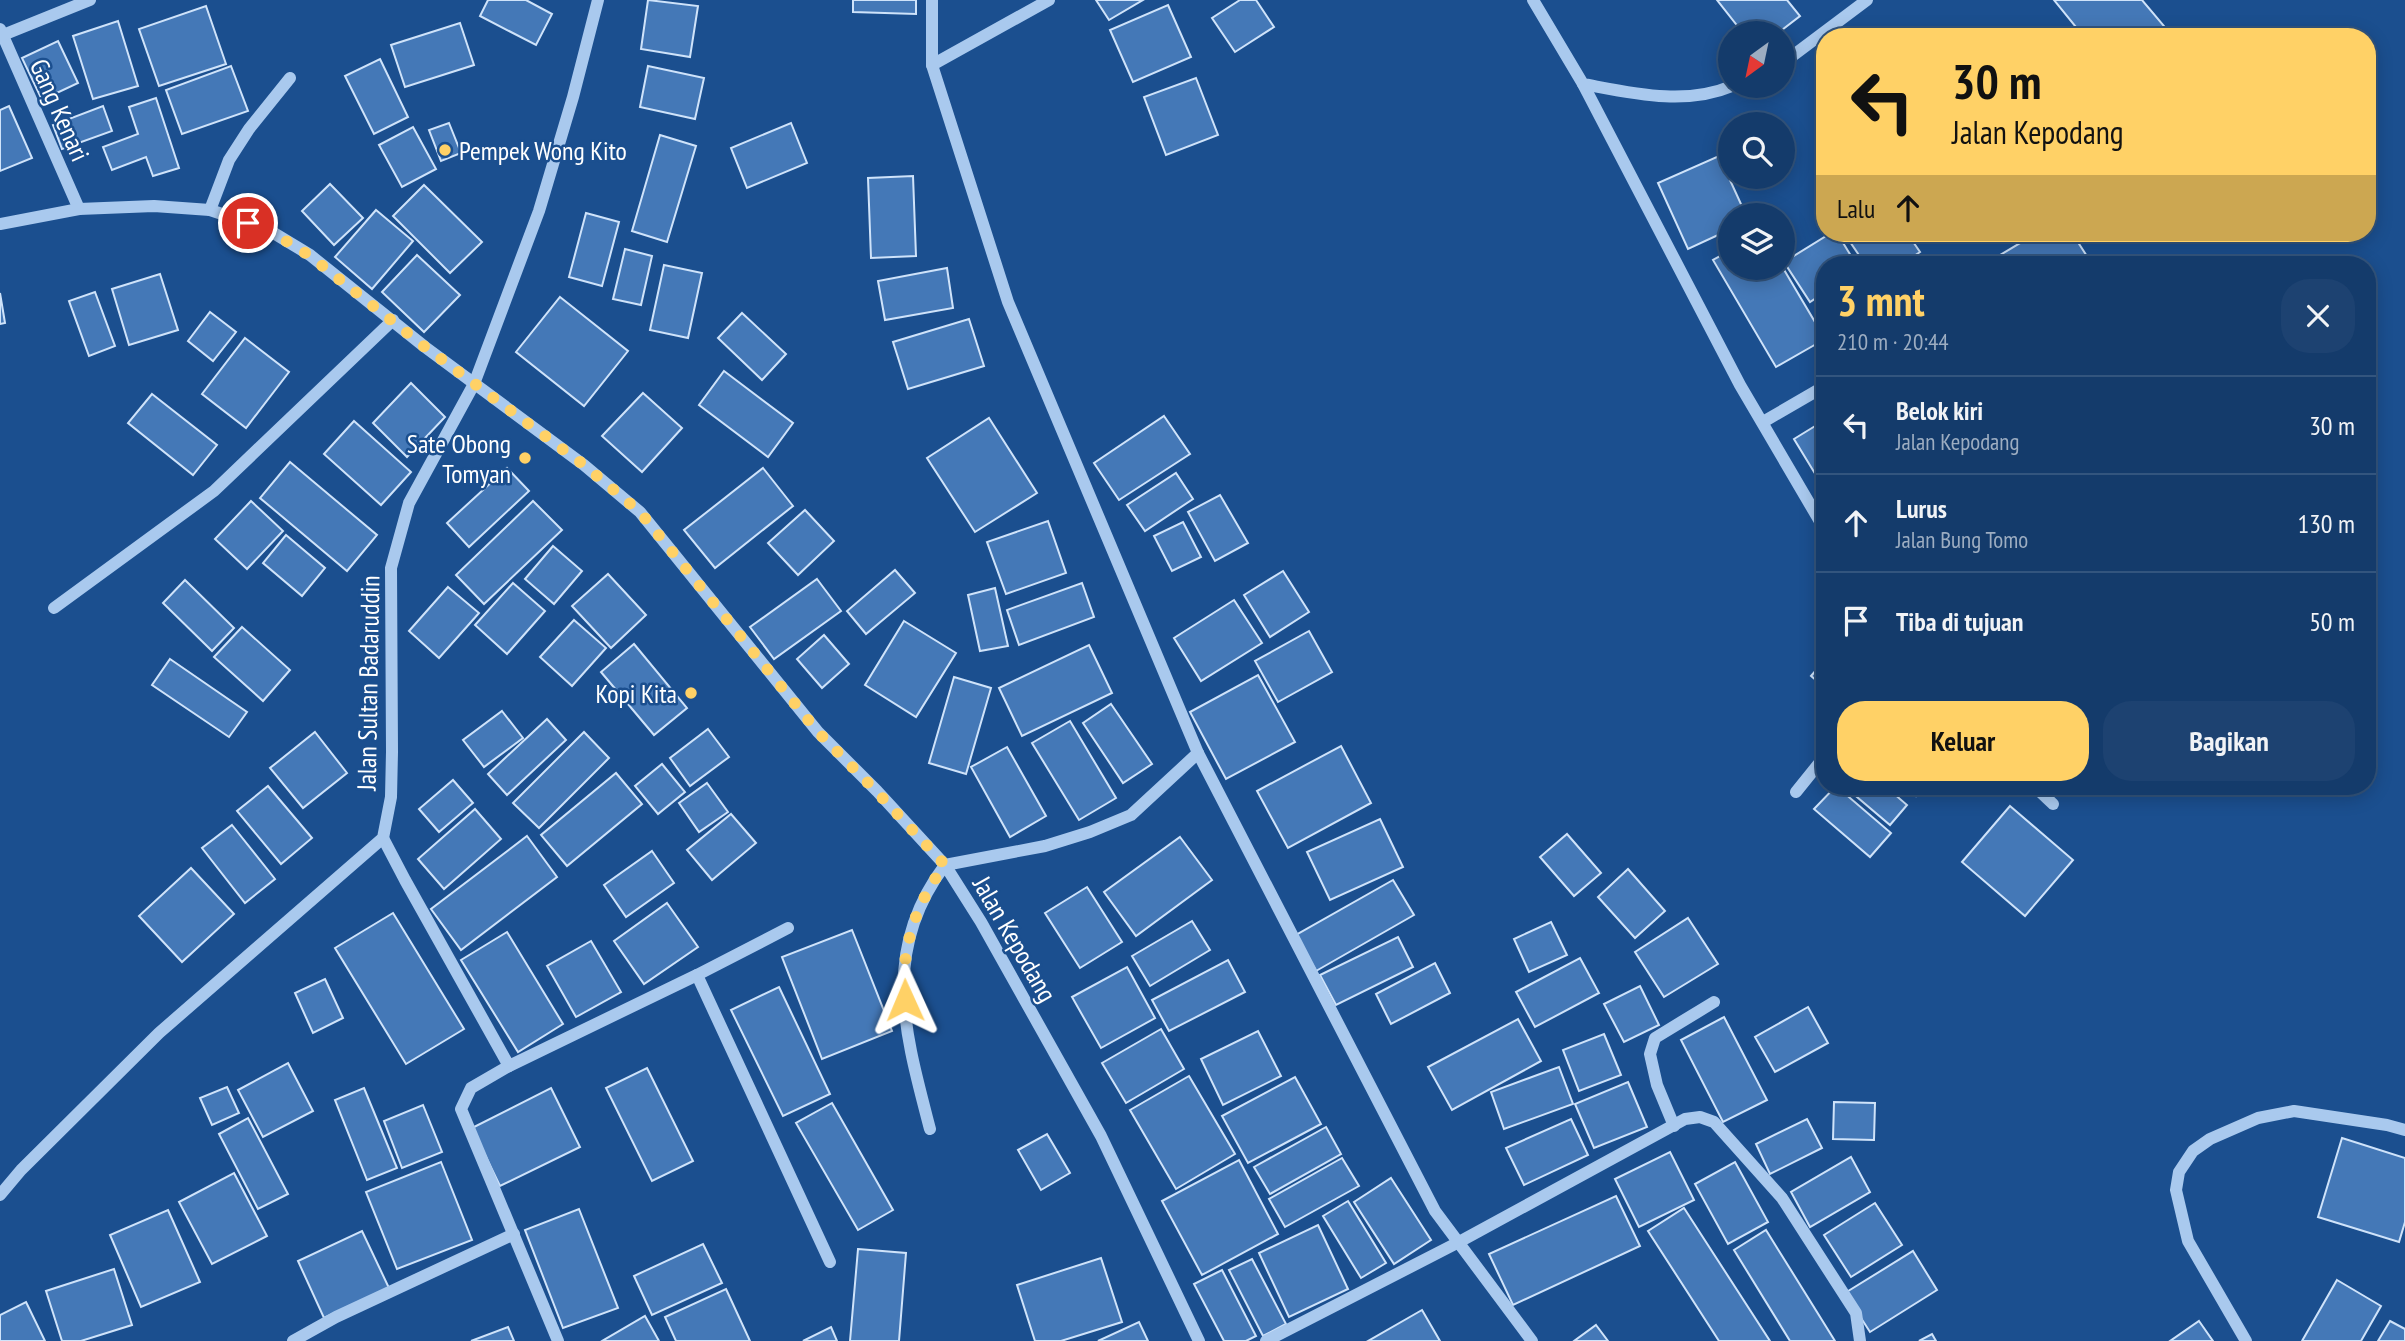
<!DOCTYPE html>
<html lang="id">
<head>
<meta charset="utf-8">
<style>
	body { margin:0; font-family:"PT Sans Narrow",sans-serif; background:#1d4271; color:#f1f3f6; height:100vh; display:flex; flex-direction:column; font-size:26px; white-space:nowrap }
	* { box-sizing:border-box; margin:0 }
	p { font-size:23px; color:#9dadc1 }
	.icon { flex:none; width:38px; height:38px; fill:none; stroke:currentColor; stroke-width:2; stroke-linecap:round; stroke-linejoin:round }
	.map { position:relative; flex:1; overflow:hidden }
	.side { position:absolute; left:1816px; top:256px; width:560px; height:539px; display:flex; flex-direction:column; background:#143b6b; border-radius:28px; box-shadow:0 4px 18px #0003,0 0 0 2px #33557e }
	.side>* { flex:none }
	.top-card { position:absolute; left:1816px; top:28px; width:560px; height:214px; border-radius:28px; box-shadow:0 4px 18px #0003,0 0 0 2px #33557e; background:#ffd166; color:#111; overflow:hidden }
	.needle { width:46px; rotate:213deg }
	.tools { position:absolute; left:1718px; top:21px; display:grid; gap:14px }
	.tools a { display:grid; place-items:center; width:77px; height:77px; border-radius:50%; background:#143b6b; box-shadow:0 4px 18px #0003,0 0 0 2px #33557e; font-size:35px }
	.pin { position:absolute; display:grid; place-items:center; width:60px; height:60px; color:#fff; margin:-30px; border:4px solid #fff; border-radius:50%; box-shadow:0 2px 7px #0007 }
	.me { position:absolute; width:77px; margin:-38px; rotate:359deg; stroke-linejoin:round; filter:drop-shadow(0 0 5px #0008) }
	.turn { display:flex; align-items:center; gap:24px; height:147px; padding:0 21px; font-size:32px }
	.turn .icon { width:91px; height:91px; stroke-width:2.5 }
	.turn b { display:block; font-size:49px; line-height:60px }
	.then { display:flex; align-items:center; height:66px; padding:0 21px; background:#0003; gap:14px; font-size:26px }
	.round { display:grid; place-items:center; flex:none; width:74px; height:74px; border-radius:28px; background:#1d4271 }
	.head { display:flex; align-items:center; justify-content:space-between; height:119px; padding:0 21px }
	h1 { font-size:42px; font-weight:800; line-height:52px; color:#ffd166 }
	.primary-button { display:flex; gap:14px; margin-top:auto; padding:14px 21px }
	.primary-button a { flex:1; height:80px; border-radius:28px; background:#ffd166; color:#111; font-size:28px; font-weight:800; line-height:80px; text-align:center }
	.primary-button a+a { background:#1d4271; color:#f1f3f6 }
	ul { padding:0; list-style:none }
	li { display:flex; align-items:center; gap:21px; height:98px; padding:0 21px; border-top:2px solid #33557e }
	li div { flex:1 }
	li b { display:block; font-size:26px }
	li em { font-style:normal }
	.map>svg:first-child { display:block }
</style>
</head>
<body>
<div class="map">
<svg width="2405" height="1341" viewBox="0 0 2405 1341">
	<rect width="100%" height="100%" fill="#1b4f8f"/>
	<g fill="#4478b7" stroke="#cfe3fa" stroke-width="2">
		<polygon points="488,0 526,0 552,14 536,45 480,16"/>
		<polygon points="648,0 698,6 690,57 641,49"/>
		<polygon points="853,0 916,0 916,14 853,12"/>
		<polygon points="1096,0 1143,0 1109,20"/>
		<polygon points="1240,0 1256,0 1274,27 1235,52 1212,18"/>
		<polygon points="1717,0 1787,0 1800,16 1778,33 1743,33"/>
		<polygon points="2054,0 2142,0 2164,26 2150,37 2084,37"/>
		<polygon points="1168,5 1191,57 1133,82 1110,30"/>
		<polygon points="206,6 226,64 159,86 139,29"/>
		<polygon points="118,21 138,86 93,99 73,36"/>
		<polygon points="460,23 474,65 405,87 391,45"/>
		<polygon points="1991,29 1998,37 1983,37"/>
		<polygon points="58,41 78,83 42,100 22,58"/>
		<polygon points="380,59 408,117 374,134 345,76"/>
		<polygon points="231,66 248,111 182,134 166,90"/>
		<polygon points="648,66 704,78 695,119 640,107"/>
		<polygon points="1196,78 1218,135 1166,155 1144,97"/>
		<polygon points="156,98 179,168 153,176 146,157 112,170 103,147 138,134 129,107"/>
		<polygon points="9,106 32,158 0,171 0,110"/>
		<polygon points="103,106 112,131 62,149 53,125"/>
		<polygon points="449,123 461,153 441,161 429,130"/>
		<polygon points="791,123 807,163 747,188 731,148"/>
		<polygon points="413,127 436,169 402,187 379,145"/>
		<polygon points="660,135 696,146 667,242 632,231"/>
		<polygon points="1719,156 1746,215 1731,215 1731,229 1688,249 1658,183"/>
		<polygon points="913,176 916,256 871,258 868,178"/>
		<polygon points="330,184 363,218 334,245 302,211"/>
		<polygon points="424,185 482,242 450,273 393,216"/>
		<polygon points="376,210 413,241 372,289 335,257"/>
		<polygon points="586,213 619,222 602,286 569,277"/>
		<polygon points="1831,233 1837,233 1856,264 1825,264 1825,292 1810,302 1784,262"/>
		<polygon points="1844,233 1907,233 1920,252 1902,264 1865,264"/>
		<polygon points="2037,233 2072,233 2092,264 1985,264"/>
		<polygon points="625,249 652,256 641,305 613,299"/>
		<polygon points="1731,250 1731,268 1783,268 1825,339 1776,367 1713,260"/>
		<polygon points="417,255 460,295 424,332 382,292"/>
		<polygon points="664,265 702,273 688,338 650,330"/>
		<polygon points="947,268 953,308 885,320 878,281"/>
		<polygon points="160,274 178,330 129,345 112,289"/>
		<polygon points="95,292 115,346 89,356 69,301"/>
		<polygon points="0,293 5,323 0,324"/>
		<polygon points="560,297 628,351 584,406 516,352"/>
		<polygon points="1825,299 1825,322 1816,305"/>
		<polygon points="210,312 236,332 213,361 188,341"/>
		<polygon points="742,313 786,354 762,380 718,338"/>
		<polygon points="969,319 984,366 908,389 893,342"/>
		<polygon points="245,338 289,372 246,428 202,394"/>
		<polygon points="724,371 793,423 768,457 699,405"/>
		<polygon points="411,383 445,417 407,457 373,423"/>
		<polygon points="643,393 682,428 642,472 602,436"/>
		<polygon points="152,394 217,445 193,475 128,423"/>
		<polygon points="1164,416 1190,454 1119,500 1094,463"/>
		<polygon points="989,418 1037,493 975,532 927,458"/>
		<polygon points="1825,420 1825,490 1794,439"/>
		<polygon points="354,421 411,472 381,505 324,454"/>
		<polygon points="290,462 377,535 347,571 260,498"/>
		<polygon points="507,468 529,491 469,547 447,523"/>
		<polygon points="763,468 793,506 715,568 684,530"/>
		<polygon points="1176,473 1193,499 1145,531 1127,505"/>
		<polygon points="1220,495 1248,543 1215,561 1188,512"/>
		<polygon points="251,501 283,531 247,569 215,539"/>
		<polygon points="533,501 562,530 484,604 456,575"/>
		<polygon points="805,510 834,541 798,575 768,543"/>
		<polygon points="1048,521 1066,573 1006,594 987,542"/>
		<polygon points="1183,522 1201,557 1172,571 1154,536"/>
		<polygon points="286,535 325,568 302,596 263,563"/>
		<polygon points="553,546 582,571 554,604 525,579"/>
		<polygon points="895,570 915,593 866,634 847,611"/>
		<polygon points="1283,571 1309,612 1270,637 1244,595"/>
		<polygon points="608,574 646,615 611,648 572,606"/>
		<polygon points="817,579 841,611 774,659 750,627"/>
		<polygon points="185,580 234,628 212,651 163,603"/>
		<polygon points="513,583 545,611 507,654 475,625"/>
		<polygon points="1082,583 1094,617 1019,645 1007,610"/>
		<polygon points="448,587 479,613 439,658 409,631"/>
		<polygon points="995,588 1008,646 980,651 968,595"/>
		<polygon points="1234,600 1262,643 1201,681 1174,638"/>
		<polygon points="574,620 606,648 572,686 540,657"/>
		<polygon points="904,621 956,653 916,717 865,685"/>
		<polygon points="242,627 290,670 263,701 214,657"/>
		<polygon points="1309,631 1332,672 1278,702 1255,661"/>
		<polygon points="824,635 849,664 822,688 797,659"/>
		<polygon points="634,644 687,708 654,735 601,672"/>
		<polygon points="1089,645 1112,693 1022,736 999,688"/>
		<polygon points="170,659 247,712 229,737 152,685"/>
		<polygon points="1825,660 1825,688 1811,676"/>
		<polygon points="1258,675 1295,742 1226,779 1190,712"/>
		<polygon points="954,677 991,688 966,774 929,763"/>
		<polygon points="1111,704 1152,764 1123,783 1083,723"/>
		<polygon points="502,711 523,738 484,767 463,740"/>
		<polygon points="547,719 566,740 507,795 488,774"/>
		<polygon points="1070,721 1116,798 1079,820 1032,743"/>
		<polygon points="708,729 729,757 690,786 670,758"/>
		<polygon points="315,732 347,773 303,808 270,768"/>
		<polygon points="584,732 609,758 539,828 513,803"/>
		<polygon points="1341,746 1371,803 1288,848 1257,791"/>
		<polygon points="1007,747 1046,816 1010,837 971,767"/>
		<polygon points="662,764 685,792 658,814 635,786"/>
		<polygon points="616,773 642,804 567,866 541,835"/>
		<polygon points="453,780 473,803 439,832 419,809"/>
		<polygon points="707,783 728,812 699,832 679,803"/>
		<polygon points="268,786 312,838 281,864 237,811"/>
		<polygon points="1836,786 1891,833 1870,857 1814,809"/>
		<polygon points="1844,786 1885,786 1907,805 1890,825"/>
		<polygon points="1904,786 1925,786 1916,796"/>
		<polygon points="2010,806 2073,860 2025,916 1962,862"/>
		<polygon points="475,809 501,839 444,889 418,859"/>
		<polygon points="731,814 756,843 712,880 687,850"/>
		<polygon points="1380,819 1403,867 1330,900 1307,852"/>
		<polygon points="232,825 275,879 245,903 202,848"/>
		<polygon points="1567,834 1601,873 1574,896 1540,857"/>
		<polygon points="527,836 557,877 461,950 431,909"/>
		<polygon points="1180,837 1212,880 1136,936 1104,892"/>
		<polygon points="652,851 674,883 626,917 604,885"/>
		<polygon points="191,868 234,914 182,962 139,916"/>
		<polygon points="1628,869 1665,911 1635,938 1598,897"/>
		<polygon points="1393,880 1414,915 1316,971 1296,935"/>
		<polygon points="1087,887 1122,942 1080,968 1045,913"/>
		<polygon points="667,903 698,947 644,984 614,941"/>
		<polygon points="393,913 464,1029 406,1064 335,948"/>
		<polygon points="1688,918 1718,964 1664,997 1635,952"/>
		<polygon points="1192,921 1210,950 1150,986 1132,956"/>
		<polygon points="1551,922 1567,955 1529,972 1514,939"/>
		<polygon points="852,930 892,1031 822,1059 782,957"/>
		<polygon points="507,932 563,1024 518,1052 461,960"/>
		<polygon points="1398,937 1413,967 1336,1005 1320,975"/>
		<polygon points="591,941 621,992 576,1017 547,966"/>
		<polygon points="1580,958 1599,993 1535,1027 1516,992"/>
		<polygon points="1228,960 1245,992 1169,1031 1152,1000"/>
		<polygon points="1435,963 1450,993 1391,1024 1376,994"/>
		<polygon points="1127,967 1155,1018 1101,1048 1072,997"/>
		<polygon points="325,979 343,1018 313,1033 295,993"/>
		<polygon points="1640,986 1659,1025 1624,1042 1604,1004"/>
		<polygon points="779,987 830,1094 783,1116 731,1010"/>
		<polygon points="1808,1007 1828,1043 1775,1072 1755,1037"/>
		<polygon points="1724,1017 1767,1100 1723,1122 1681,1040"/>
		<polygon points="1518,1019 1541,1061 1452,1110 1428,1067"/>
		<polygon points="1161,1029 1184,1069 1126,1103 1102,1063"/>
		<polygon points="1258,1031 1281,1076 1223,1105 1201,1059"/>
		<polygon points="1604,1034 1621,1075 1579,1091 1563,1050"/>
		<polygon points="288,1063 313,1111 263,1137 238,1090"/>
		<polygon points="1559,1067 1573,1104 1504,1129 1491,1092"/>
		<polygon points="647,1068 693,1161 652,1181 606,1088"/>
		<polygon points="1189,1076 1235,1154 1176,1189 1130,1110"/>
		<polygon points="1295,1077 1321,1124 1248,1163 1222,1116"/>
		<polygon points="1628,1082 1647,1127 1594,1148 1575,1104"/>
		<polygon points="227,1087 239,1113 212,1125 200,1098"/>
		<polygon points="364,1088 397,1168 367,1180 335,1100"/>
		<polygon points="551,1088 580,1147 500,1186 472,1128"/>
		<polygon points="1834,1102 1875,1103 1874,1140 1833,1139"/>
		<polygon points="832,1103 893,1210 858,1230 796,1123"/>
		<polygon points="423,1105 442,1152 402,1168 384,1121"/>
		<polygon points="248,1118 288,1194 258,1209 219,1134"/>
		<polygon points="1571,1119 1588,1155 1524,1185 1506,1148"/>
		<polygon points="1807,1119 1822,1148 1770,1174 1756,1144"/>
		<polygon points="1326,1127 1341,1154 1270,1194 1254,1167"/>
		<polygon points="1047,1134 1070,1173 1041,1190 1018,1150"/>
		<polygon points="2342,1138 2405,1158 2405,1222 2399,1242 2318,1217"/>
		<polygon points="1670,1152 1694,1200 1639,1227 1615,1179"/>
		<polygon points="1851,1157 1870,1192 1810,1227 1791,1192"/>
		<polygon points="1342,1158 1359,1186 1285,1227 1269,1199"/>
		<polygon points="1239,1160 1278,1234 1202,1275 1162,1201"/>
		<polygon points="441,1162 472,1240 397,1269 366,1192"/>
		<polygon points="1735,1162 1768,1222 1728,1244 1695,1184"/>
		<polygon points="234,1173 267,1236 212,1264 179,1202"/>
		<polygon points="1391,1178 1431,1240 1394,1264 1354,1202"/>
		<polygon points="1616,1196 1640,1246 1513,1305 1489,1254"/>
		<polygon points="1348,1201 1386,1263 1361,1278 1323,1216"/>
		<polygon points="1875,1203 1902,1245 1851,1277 1824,1235"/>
		<polygon points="1684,1208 1770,1341 1719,1341 1648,1231"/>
		<polygon points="579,1209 618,1308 563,1328 525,1230"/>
		<polygon points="168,1210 200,1282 141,1307 110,1235"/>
		<polygon points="1318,1225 1348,1289 1289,1317 1259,1253"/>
		<polygon points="1766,1230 1835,1341 1790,1341 1734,1250"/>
		<polygon points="362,1231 389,1288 324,1318 298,1261"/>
		<polygon points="703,1244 722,1283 652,1315 634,1276"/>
		<polygon points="858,1249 906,1253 899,1341 850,1341"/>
		<polygon points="1913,1251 1937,1290 1870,1332 1845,1293"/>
		<polygon points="1101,1258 1122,1322 1061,1341 1035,1341 1017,1285"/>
		<polygon points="1252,1259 1286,1324 1263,1336 1229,1270"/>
		<polygon points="114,1269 132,1325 81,1341 62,1341 46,1291"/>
		<polygon points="1222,1270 1256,1336 1246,1341 1224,1341 1194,1284"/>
		<polygon points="2337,1280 2381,1306 2361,1341 2302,1341"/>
		<polygon points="726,1289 750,1341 676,1341 665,1317"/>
		<polygon points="26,1302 45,1341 0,1341 0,1315"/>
		<polygon points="1422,1310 1440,1341 1368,1341"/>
		<polygon points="645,1316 659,1341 602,1341"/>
		<polygon points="2199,1321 2213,1341 2170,1341"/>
		<polygon points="2390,1321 2405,1329 2405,1341 2378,1341"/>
		<polygon points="1139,1322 1148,1341 1098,1341"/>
		<polygon points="1596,1325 1608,1341 1574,1341"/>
		<polygon points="508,1327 514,1341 471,1341"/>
		<polygon points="831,1327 837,1341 803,1341"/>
		<polygon points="1932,1334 1936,1341 1919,1341"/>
	</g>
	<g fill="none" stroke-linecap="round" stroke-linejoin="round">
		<g stroke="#a9c9ee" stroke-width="12">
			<polyline points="932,0 932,65 1008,302 1198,753 1435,1211 1532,1341"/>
			<path d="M1533,0L1583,84C1632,93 1685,106 1732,86"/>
			<polyline points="0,29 79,209"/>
			<polyline points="3,35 90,0"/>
			<polyline points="1783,63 1867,0"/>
			<polyline points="932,65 1049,0"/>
			<polyline points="1583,84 1740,385 1825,530"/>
			<polyline points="210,210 229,160 249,129 290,78"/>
			<polyline points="0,224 79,209 154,206 210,210 267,229 310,255 425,347 584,465 640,512 818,732 877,791 945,865 981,922 1101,1136 1199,1341"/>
			<polyline points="1763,422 1825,386"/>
			<polyline points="54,608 214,491 393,320"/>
			<polyline points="2034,786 2053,804"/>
			<polyline points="1796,792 1825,756"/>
			<polyline points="383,838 405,880 509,1066 697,975 830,1262"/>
			<polyline points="697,975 788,928"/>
			<polyline points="509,1066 471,1088 461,1109 558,1341"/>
			<polyline points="1674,1126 1657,1085 1650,1054 1655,1038 1714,1002"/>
			<path d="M930,1129C905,1033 880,951 945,865L1045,846L1090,832L1131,815L1198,753"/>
			<polyline points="0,1195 21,1170 159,1033 383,838 391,797 392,752 391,568 409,503 474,384 539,211 573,97 598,0"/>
			<polyline points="293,1341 336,1317 514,1234"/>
			<polyline points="1266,1341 1459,1242 1685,1119 1700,1117 1714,1122 1782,1198 1856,1313 1860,1341"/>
			<polyline points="2246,1341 2188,1241 2176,1190 2179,1172 2193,1151 2210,1139 2258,1118 2294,1111 2387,1125 2405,1130"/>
		</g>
	</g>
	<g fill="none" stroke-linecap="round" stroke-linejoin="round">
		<path stroke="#ffd166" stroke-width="12" stroke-dasharray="0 21.6" d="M248,223L267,229L310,256L425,347L584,465L640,512L818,732L877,792L945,865C915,904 900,952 905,1000"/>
	</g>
	<g fill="#ffd166" stroke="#1b4f8f" stroke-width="2.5">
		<circle cx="445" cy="150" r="7"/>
		<circle cx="525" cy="458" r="7"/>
		<circle cx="691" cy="693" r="7"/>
	</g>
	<g text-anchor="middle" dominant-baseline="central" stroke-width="5" stroke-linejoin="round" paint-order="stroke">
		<g font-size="26" fill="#fff" stroke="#1b4f8f">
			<text transform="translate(60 110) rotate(66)">Gang Kenari</text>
			<text transform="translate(368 683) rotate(-89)">Jalan Sultan Badaruddin</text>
			<text transform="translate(1015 939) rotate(60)">Jalan Kepodang</text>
		</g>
		<g font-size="26" fill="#fff" stroke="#1b4f8f" text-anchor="end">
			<text x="459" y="150" text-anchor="start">Pempek Wong Kito</text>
			<text x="511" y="443">Sate Obong<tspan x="511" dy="30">Tomyan</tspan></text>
			<text x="677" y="693">Kopi Kita</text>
		</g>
	</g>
</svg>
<div class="tools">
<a><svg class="needle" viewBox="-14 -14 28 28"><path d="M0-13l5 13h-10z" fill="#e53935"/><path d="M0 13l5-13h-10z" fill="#9dadc1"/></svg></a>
<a><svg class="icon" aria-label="search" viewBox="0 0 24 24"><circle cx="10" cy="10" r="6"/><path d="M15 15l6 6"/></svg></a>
<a><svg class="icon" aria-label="layers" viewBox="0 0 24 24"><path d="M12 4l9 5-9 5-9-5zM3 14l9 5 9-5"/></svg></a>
</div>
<div class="pin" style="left:248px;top:223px;background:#d93025"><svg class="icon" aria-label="arrive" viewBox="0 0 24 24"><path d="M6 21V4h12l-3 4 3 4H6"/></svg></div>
<svg class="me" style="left:905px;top:1000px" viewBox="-20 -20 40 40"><path d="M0-17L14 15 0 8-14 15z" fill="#ffd166" stroke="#fff" stroke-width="4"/></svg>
<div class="top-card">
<div class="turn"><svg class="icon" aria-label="left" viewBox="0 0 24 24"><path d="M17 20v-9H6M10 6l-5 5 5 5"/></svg><div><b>30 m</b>Jalan Kepodang</div></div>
<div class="then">Lalu<svg class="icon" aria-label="ahead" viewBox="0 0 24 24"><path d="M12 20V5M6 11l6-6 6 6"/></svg></div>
</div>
<section class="side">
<div class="head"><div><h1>3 mnt</h1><p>210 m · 20:44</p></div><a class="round"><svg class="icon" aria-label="close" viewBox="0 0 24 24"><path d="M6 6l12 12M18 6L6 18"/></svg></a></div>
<ul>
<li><svg class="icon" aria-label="left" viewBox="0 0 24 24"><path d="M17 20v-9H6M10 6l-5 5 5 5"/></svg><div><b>Belok kiri</b><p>Jalan Kepodang</p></div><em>30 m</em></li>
<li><svg class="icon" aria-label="ahead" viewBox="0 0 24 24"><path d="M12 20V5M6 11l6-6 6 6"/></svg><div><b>Lurus</b><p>Jalan Bung Tomo</p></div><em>130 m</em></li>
<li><svg class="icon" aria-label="arrive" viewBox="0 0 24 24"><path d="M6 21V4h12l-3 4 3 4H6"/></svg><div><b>Tiba di tujuan</b></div><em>50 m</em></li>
</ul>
<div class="primary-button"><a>Keluar</a><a>Bagikan</a></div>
</section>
</div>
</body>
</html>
